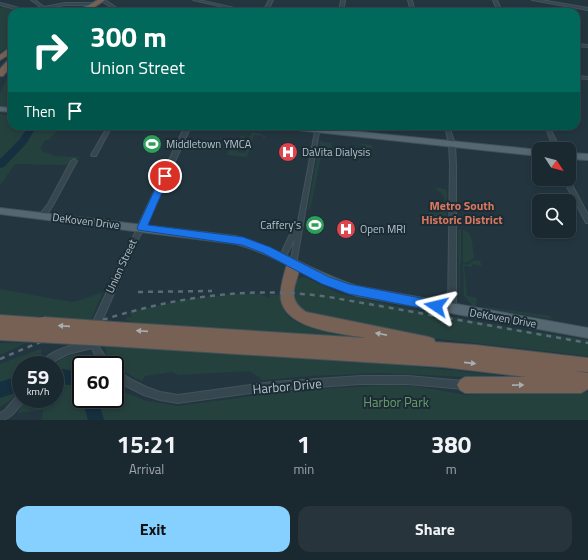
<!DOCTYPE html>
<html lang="en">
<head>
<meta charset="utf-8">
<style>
	body { margin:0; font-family:"Titillium Web",sans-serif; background:#27343c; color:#f1f3f6; height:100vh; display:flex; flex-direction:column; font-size:15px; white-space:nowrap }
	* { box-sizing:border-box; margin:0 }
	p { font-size:13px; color:#9fa6ab }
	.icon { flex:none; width:22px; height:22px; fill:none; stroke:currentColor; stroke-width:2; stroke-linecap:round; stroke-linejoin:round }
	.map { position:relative; height:420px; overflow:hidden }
	.side { display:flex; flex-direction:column; background:#1a2830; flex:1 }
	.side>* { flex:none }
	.banner { position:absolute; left:8px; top:8px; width:572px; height:122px; border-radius:12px; box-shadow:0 2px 6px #0003,0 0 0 1px #38444c; background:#00695c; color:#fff; overflow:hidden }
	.needle { width:26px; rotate:126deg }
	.tools { position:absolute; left:532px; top:142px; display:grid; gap:8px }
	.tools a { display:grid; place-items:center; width:44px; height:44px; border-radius:8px; background:#1a2830; box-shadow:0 2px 6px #0003,0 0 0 1px #38444c; font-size:20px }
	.speed { position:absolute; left:12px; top:356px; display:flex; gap:8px; font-size:20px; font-weight:700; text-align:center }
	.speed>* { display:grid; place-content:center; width:52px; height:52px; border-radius:50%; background:#1a2830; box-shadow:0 2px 6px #0003,0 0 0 1px #38444c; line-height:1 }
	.speed small { font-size:10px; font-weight:400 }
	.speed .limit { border:2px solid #111; border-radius:6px; background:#fff; color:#111 }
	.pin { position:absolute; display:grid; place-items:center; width:34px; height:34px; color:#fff; margin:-17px; border:2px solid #fff; border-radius:50%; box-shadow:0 1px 4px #0007 }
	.me { position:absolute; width:44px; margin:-22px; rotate:280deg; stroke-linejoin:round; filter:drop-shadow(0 0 3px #0008) }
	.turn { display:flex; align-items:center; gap:14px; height:84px; padding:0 16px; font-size:18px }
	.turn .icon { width:52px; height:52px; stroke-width:2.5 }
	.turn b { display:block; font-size:28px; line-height:34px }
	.then { display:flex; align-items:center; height:38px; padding:0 16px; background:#0003; gap:8px; font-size:15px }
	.eta { display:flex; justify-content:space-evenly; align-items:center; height:68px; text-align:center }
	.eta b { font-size:24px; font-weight:700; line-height:28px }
	.cta { display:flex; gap:8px; margin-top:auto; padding:8px 16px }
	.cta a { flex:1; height:46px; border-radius:12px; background:#85d0fe; color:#111; font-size:16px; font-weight:700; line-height:46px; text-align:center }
	.cta a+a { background:#27343c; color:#f1f3f6 }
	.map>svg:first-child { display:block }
</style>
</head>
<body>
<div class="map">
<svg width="588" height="420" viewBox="0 0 588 420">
	<rect width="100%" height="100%" fill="#233640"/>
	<g fill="#25413e">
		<polygon points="4,7 19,12 12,12 12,45 0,52 0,8"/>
		<polygon points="12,68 12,107 0,106 0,93"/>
		<polygon points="0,114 12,116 12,126 61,126 49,140 45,140 40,149 43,152 53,154 52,156 80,157 66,165 15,164 0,185"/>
		<polygon points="242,131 241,135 245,136 244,138 249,139 252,132 259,133 266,137 266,138 262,139 263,136 254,135 247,157 227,155 229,149 236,151 238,149 237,152 245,153 247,149 245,148 249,141 240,139"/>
		<polygon points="320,140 322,142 332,143 331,149 340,150 340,153 322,152 310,210 308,209"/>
		<polygon points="350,143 372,145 371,157 369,157 369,155 342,154 343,149 362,150 363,145"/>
		<path d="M437,187L447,190L446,217C443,219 426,219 420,220L419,217H429L428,212L438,213L444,208C447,197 442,191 431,188L437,189Z"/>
		<polygon points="461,229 461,262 460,265 460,294 459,295 458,230"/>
		<path d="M463,230C474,232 472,248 474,258L466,263L463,262Z"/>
		<polygon points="474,260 480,261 482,266 472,264 472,267 464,266 467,296 477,298 476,306 473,306 464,296 463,264 467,265"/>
		<polygon points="304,277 341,294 390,305 524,330 588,340 588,356 404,335 305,315 293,304 293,288 295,280"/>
		<polygon points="0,289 71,302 78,301 103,292 90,322 45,319 44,316 20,318 0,316"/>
		<path d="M232,294H260L268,298H270L269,295H280C280,308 288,319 300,324L376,337L368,338L264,333C231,326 193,328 159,325C147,324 136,324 125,320L127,317H132L129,312L188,299Z"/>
		<polygon points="486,307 550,316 552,319 486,308"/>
		<polygon points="0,343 26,343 0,355"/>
		<path d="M109,343L265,356L411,366L512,377H467L379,373L310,376L263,380L250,371L179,375L172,372L145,376L142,381C127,375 116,364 105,353L107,351L105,348V345Z"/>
		<path d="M41,349L42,360L38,365H21C21,391 24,392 0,407V364Z"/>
		<polygon points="74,354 85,355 85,360 93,365 81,365 81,399 115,399 115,388 117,390 147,401 178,406 296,390 391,385 415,386 466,395 497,392 576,391 588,392 588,420 42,420 43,410 18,413 25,399 55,399 55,367 59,360"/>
	</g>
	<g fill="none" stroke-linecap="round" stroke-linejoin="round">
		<g fill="#15303f" fill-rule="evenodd">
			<polygon points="29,126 37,126 26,144 4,167 0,168 0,159 19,140"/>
			<polygon points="55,368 69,370 81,374 81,391 72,385 55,384"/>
			<polygon points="21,375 21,391 0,398 0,382"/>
			<polygon points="82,399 98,399 104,420 88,420"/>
		</g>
		<defs>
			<g id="minor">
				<polygon points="31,0 35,0 44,7 65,3 91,3 93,4 91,5 65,5 27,12 0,5 0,3 27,10 41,7"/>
				<polygon points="193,0 199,0 252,12 245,12"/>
				<polygon points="341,0 345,0 343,12 339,12"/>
				<polygon points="408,0 412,0 415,12 411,12"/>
				<polygon points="493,0 497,0 502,12 498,12"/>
				<polygon points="576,44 588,45 588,47 576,46"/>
				<polygon points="576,76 588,77 588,79 576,78"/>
				<polygon points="108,126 112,126 96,156 92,156 91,155"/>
				<polygon points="316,126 320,126 296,264 295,266 293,267 291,266 290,264 295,238 284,260 282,261 280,260 279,258 292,230 297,227"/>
				<polygon points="445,126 449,126 455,144 456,165 456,309 455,311 452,312 449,311 448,309 450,165 449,144"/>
				<polygon points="545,126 549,126 560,149 554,149"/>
				<polygon points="74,159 77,161 52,207 44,218 40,218 39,216 40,214 48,204 71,161"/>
				<polygon points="563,179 569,179 588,215 588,223 586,223"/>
				<polygon points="139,226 143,226 144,228 135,245 98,330 95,331 92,330 91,327 92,324 129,244"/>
				<path d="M94,334L97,335L99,347L111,365H102L95,355L92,348L68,354L58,359L50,365H40C46,351 77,343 90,341L91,335Z"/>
				<polygon points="115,369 132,380 146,387 160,392 178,395 273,382 361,376 408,376 464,381 467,382 468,385 467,388 464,389 408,384 361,384 273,390 178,403 160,400 144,395 126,386 115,378"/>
				<path d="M21,394V399H25L24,401C17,409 11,420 0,420V413L5,410L18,395Z"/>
			</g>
			<g id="tertiary">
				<polygon points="100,0 105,0 123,12 118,12"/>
				<polygon points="269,0 273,0 267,12 263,12"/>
				<polygon points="532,0 541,0 588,8 588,10"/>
				<polygon points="185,126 191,126 145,228 144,230 138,230 137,228"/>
			</g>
			<g id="primary">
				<polygon points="98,0 104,0 85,10 81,9"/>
				<polygon points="0,107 12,108 12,112 0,111"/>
				<polygon points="275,126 301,126 539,150 539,156 279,128"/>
				<polygon points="569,153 588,154 588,160 569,159"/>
				<path d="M0,208L236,236C279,248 315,273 357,286L588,328V338L357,296C315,282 279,256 236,244L0,214Z"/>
			</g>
			<g id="motorway">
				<polygon points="98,0 105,0 87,12 80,12"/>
				<polygon points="9,48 12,48 12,53 0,60 0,55"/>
				<polygon points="9,59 12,59 12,65 3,76 0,76 0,69"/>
				<path d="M293,259L297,260C306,277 279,294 306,312L429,337L434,339L435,342L475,345L588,358V372L575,371L588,373V389L581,393H465L460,390L457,385L460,380L465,377H526L443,367L110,346L105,344L103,339L105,334L109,333L107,329L109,324L114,322L366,338C341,333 287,330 281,300C279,289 284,275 287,264L289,260Z"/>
				<polygon points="0,315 43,318 48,319 50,324 48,329 42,330 44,335 42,340 37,342 0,340"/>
			</g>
		</defs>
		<use href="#minor" stroke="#43535c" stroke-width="2"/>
		<use href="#tertiary" stroke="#43535c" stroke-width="2"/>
		<use href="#primary" stroke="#43535c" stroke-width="2"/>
		<use href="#motorway" stroke="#42525a" stroke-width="2"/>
		<use href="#minor" fill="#374750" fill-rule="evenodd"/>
		<use href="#tertiary" fill="#374750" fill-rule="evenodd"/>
		<use href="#primary" fill="#556770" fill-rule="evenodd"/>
		<use href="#motorway" fill="#766154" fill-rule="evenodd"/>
		<g stroke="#596c77" stroke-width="2.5" stroke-dasharray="5 5" stroke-linecap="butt">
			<polyline points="138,292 212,291"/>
			<path d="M0,359C105,313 214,280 329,297L588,343"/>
		</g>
		<defs>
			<g id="motorway-bridge">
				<polyline points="43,324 114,329"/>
				<polyline points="37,335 110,339"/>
			</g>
		</defs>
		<use href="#motorway-bridge" stroke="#42525a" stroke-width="16" stroke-linecap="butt"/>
		<use href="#motorway-bridge" stroke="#766154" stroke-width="14"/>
	</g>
	<defs><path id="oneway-solid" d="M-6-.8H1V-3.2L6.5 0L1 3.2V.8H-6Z"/></defs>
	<g fill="#a7afb2">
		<use href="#oneway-solid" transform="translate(64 326) rotate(-176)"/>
		<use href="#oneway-solid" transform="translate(142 331) rotate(-176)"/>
		<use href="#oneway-solid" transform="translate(381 334) rotate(-169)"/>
		<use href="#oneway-solid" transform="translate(470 363) rotate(6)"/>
		<use href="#oneway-solid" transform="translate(518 385) rotate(-1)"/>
	</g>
	<polygon fill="#1a73e8" stroke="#114b97" points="165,173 169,176 148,225 243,237 270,247 329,277 349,284 436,301 440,302 442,306 440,310 436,311 349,294 322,284 263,253 242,245 138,230 137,228 161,176"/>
	<defs>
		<symbol id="stadium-disc" viewBox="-11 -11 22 22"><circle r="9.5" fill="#2e9e5b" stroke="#1c2c35"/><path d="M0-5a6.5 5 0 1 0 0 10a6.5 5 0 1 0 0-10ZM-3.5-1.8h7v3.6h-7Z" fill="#fff"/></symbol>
		<symbol id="hospital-disc" viewBox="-11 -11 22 22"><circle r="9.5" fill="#e0444e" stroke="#1c2c35"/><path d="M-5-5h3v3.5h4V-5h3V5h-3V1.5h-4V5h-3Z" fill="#fff"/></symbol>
	</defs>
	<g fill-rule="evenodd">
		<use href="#stadium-disc" x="141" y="133" width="22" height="22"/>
		<use href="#hospital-disc" x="277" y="141" width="22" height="22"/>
		<use href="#stadium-disc" x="304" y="214" width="22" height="22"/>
		<use href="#hospital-disc" x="335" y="218" width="22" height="22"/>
	</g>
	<g text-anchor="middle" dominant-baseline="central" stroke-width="4" stroke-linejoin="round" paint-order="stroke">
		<g font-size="11" fill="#b3c2ca" stroke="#1c2c35" text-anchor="start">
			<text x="166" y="144">Middletown YMCA</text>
			<text x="302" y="152">DaVita Dialysis</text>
			<text x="301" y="225" text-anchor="end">Caffery's</text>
			<text x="360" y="229">Open MRI</text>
		</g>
		<g font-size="11" fill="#b3c2ca" stroke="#1c2c35">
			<text transform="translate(86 221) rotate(7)">DeKoven Drive</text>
			<text transform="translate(121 266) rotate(-65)">Union Street</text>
			<text transform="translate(503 318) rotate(10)">DeKoven Drive</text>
		</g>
		<g font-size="12" font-weight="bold" fill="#db775e" stroke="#1c2c35">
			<text x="462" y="205">Metro South<tspan x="462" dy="14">Historic District</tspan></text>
		</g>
		<g font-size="13" fill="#b3c2ca" stroke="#1c2c35">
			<text transform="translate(287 386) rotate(-5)">Harbor Drive</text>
		</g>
		<g font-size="13" fill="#6a9d69" stroke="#1c2c35">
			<text x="396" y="402">Harbor Park</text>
		</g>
	</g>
</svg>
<div class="tools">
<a><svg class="needle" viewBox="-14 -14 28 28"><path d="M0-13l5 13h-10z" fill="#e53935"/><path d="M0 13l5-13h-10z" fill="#9fa6ab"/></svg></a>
<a><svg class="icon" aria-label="search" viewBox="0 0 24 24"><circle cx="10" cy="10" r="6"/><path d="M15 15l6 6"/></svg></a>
</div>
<div class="speed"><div>59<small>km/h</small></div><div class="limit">60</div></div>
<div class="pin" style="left:165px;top:176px;background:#d93025"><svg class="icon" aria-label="arrive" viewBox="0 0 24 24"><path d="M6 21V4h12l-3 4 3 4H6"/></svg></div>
<svg class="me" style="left:436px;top:306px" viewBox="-20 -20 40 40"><path d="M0-17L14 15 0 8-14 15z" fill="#1a73e8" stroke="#fff" stroke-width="4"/></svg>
<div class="banner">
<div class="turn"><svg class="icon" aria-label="right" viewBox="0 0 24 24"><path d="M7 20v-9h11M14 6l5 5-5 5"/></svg><div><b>300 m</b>Union Street</div></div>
<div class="then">Then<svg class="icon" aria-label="arrive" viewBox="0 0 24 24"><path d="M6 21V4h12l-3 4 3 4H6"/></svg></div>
</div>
</div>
<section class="side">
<div class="eta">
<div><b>15:21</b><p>Arrival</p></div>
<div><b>1</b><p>min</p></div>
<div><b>380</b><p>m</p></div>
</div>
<div class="cta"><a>Exit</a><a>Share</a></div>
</section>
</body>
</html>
